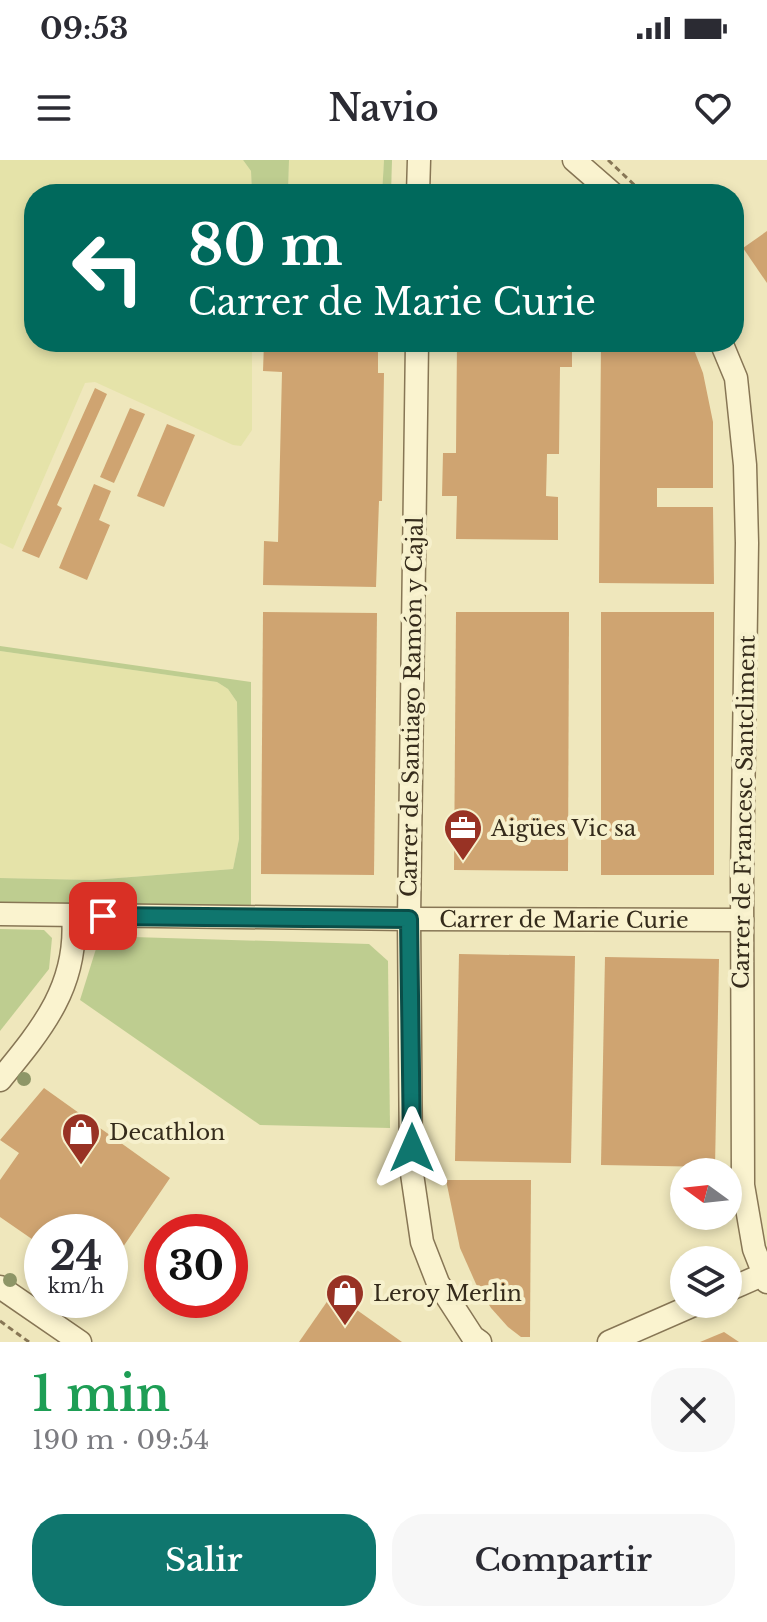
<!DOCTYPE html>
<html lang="es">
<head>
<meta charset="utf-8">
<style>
	body { margin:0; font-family:"Libre Baskerville",serif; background:#f7f7f7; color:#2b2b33; height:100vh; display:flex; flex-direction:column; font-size:30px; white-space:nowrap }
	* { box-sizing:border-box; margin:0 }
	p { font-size:26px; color:#7c7c81 }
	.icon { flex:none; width:44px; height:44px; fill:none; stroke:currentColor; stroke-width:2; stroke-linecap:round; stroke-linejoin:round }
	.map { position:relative; height:1182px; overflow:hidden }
	.sheet { display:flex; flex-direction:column; background:#fff; flex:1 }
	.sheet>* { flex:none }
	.guide { position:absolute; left:24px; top:24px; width:720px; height:168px; border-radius:32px; box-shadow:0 4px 12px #0003; background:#00695c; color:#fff; overflow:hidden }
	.needle { width:52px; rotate:285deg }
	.tools { position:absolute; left:670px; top:998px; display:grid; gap:16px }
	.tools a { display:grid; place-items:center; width:72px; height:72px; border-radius:50%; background:#fff; box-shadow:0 4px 12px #0003; font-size:40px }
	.speed { position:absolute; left:24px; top:1054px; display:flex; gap:16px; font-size:40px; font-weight:700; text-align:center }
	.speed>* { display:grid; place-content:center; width:104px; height:104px; border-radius:50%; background:#fff; box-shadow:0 4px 12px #0003; line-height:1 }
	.speed small { font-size:20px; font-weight:400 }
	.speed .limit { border:12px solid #d22; background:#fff; color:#111 }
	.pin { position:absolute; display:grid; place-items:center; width:68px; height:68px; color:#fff; margin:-34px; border-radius:16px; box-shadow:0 4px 12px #0006 }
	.me { position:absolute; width:88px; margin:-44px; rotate:0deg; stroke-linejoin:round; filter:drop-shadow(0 0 6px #0008) }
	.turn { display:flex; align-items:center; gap:28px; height:168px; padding:0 32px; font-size:36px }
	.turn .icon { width:104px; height:104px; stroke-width:2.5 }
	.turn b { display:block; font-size:56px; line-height:68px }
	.round { display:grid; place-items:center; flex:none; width:84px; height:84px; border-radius:32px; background:#f7f7f7 }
	.head { display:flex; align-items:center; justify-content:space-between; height:136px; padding:0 32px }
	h1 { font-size:48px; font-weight:600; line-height:60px; color:#1e9e55 }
	.action { display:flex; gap:16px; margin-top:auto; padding:16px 32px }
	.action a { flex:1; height:92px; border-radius:32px; background:#0f766e; color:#fff; font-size:32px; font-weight:600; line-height:92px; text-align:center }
	.action a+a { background:#f7f7f7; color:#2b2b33 }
	.status { display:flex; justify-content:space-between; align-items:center; height:56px; padding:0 40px; background:#fff; direction:ltr }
	.status svg { height:22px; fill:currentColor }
	header { display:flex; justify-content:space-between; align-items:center; height:104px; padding:0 32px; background:#fff; font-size:36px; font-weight:600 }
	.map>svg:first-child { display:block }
</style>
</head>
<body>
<div class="status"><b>09:53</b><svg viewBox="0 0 49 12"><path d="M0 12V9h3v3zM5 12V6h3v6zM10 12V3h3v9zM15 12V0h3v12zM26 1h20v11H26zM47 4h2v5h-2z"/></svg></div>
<header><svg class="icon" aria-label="menu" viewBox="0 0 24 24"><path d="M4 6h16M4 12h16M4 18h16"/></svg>Navio<svg class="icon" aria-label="heart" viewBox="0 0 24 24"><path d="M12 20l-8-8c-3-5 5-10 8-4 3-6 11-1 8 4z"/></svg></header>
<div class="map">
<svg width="767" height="1182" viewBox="0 0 767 1182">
	<rect width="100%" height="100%" fill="#efe7bc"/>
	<g fill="#e5e3a9">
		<polygon points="0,0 243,0 251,11 252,34 34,34 34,182 252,182 252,270 241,286 233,285 95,222 85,223 13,389 0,383"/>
		<polygon points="289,0 384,0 382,34 288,34"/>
		<polygon points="0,491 217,522 228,529 237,542 239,679 233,709 93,720 0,718"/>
	</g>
	<g fill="#becd90">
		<polygon points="243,0 289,0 288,34 252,34 251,11"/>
		<polygon points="384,0 392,0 391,34 382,34"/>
		<polygon points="0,486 251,522 251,750 0,745 0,718 93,720 233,709 239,679 237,542 228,529 217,522 0,491"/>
		<polygon points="0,769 44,770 52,778 49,809 0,871"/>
		<polygon points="100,776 369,784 388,801 390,968 260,965 80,840"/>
	</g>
	<g fill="#cfa471">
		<polygon points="767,71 767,123 743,88"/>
		<polygon points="264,182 378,182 378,213 384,213 382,341 379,341 376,427 263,425 264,381 278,382 282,212 263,211"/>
		<polygon points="457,182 572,182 572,207 560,207 559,294 547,294 546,336 558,337 558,380 456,379 457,336 442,336 443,293 456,293"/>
		<polygon points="601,182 691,182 703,213 713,262 713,328 657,328 657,347 713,347 714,424 599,423"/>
		<polygon points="95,228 107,234 57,345 62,348 39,398 22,391"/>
		<polygon points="130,248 145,254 114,323 100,317"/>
		<polygon points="167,264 195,275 164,347 137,336"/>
		<polygon points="94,324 111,331 99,360 110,365 87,420 59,408"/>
		<polygon points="263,452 377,453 374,715 261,714"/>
		<polygon points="456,452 569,452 568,711 454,710"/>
		<rect x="601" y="452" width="113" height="263"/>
		<polygon points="459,794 575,796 571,1003 455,1001"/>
		<polygon points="605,797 719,799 715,1007 601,1005"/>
		<polygon points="44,928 170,1018 110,1106 110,1072 42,1072 42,1086 0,1057 0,1020 19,993 0,980"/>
		<polygon points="446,1020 531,1020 530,1177 521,1177 508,1167 491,1148 476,1124 460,1088"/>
		<polygon points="333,1133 402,1182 299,1182"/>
		<polygon points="724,1172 739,1182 700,1182"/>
	</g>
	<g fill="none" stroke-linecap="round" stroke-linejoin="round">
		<defs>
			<g id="minor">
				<polyline points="574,0 613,34"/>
				<polyline points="418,34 419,0"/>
				<polyline points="417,182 409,759 411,1007 422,1082 438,1123 473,1177 480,1182"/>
				<polyline points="721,182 736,218 745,305 747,383 742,718 743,1025 754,1089 767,1122"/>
				<path id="s1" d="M0,754L409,759L742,760"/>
				<path d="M0,920C42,869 79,825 73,755"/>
				<polyline points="0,1127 80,1182"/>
				<polyline points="728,1130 762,1115"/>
				<polyline points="609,1182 696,1144"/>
			</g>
		</defs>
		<use href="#minor" stroke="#877655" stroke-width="25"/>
		<g stroke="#877655" stroke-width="3" stroke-dasharray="6 4" stroke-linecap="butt">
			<polyline points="608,0 644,34"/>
			<polyline points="0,1161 29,1182"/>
		</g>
		<use href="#minor" stroke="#faf3cf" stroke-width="22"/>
	</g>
	<g fill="#8e9667">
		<circle cx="24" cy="919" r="7"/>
		<circle cx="10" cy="1120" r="7"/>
	</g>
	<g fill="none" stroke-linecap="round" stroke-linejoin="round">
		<defs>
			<polyline id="route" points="103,756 409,759 412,988"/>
		</defs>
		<use href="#route" stroke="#0a4d48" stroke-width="20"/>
		<use href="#route" stroke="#0f766e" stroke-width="14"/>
	</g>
	<defs>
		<symbol id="office-pin" viewBox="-11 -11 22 30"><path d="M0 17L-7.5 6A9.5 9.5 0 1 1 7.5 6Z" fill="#983224" stroke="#f6f0cc"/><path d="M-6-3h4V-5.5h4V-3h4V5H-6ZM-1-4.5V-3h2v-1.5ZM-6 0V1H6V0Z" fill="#fff"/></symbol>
		<symbol id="shop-pin" viewBox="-11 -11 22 30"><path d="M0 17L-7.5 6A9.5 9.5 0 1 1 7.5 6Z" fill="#983224" stroke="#f6f0cc"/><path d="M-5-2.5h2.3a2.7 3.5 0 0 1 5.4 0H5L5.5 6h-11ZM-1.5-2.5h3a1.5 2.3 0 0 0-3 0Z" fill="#fff"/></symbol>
	</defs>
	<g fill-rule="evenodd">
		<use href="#office-pin" x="441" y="646" width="44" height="60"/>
		<use href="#shop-pin" x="59" y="950" width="44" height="60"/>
		<use href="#shop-pin" x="323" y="1111" width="44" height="60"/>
	</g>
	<g text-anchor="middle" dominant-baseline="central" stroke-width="8" stroke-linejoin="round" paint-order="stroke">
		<g font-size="22" fill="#352b1b" stroke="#f6f0cc">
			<text transform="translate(412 547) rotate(-89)">Carrer de Santiago Ramón y Cajal</text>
			<text transform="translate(744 652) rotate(-89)">Carrer de Francesc Santcliment</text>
			<text stroke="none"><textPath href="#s1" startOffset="564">Carrer de Marie Curie</textPath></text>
		</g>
		<g font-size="22" fill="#352b1b" stroke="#f6f0cc" text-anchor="start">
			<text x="491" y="668">Aigües Vic sa</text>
			<text x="109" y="972">Decathlon</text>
			<text x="373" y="1133">Leroy Merlin</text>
		</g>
	</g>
</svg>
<div class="tools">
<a><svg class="needle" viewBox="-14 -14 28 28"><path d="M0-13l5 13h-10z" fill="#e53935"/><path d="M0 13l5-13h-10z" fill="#7c7c81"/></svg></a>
<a><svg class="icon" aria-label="layers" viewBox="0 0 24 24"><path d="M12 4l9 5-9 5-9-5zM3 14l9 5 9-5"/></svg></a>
</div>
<div class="speed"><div>24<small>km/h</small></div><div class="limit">30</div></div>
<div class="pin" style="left:103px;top:756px;background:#d93025"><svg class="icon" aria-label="arrive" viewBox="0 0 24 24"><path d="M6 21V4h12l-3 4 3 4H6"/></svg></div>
<svg class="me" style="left:412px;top:988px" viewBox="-20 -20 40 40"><path d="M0-17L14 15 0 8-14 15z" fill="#0f766e" stroke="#fff" stroke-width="4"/></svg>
<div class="guide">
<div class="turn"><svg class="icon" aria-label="left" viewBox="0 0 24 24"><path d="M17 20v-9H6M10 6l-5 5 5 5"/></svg><div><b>80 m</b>Carrer de Marie Curie</div></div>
</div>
</div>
<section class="sheet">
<div class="head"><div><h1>1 min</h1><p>190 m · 09:54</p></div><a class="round"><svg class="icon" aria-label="close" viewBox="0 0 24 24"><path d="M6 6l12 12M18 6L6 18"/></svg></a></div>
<div class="action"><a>Salir</a><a>Compartir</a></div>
</section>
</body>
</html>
